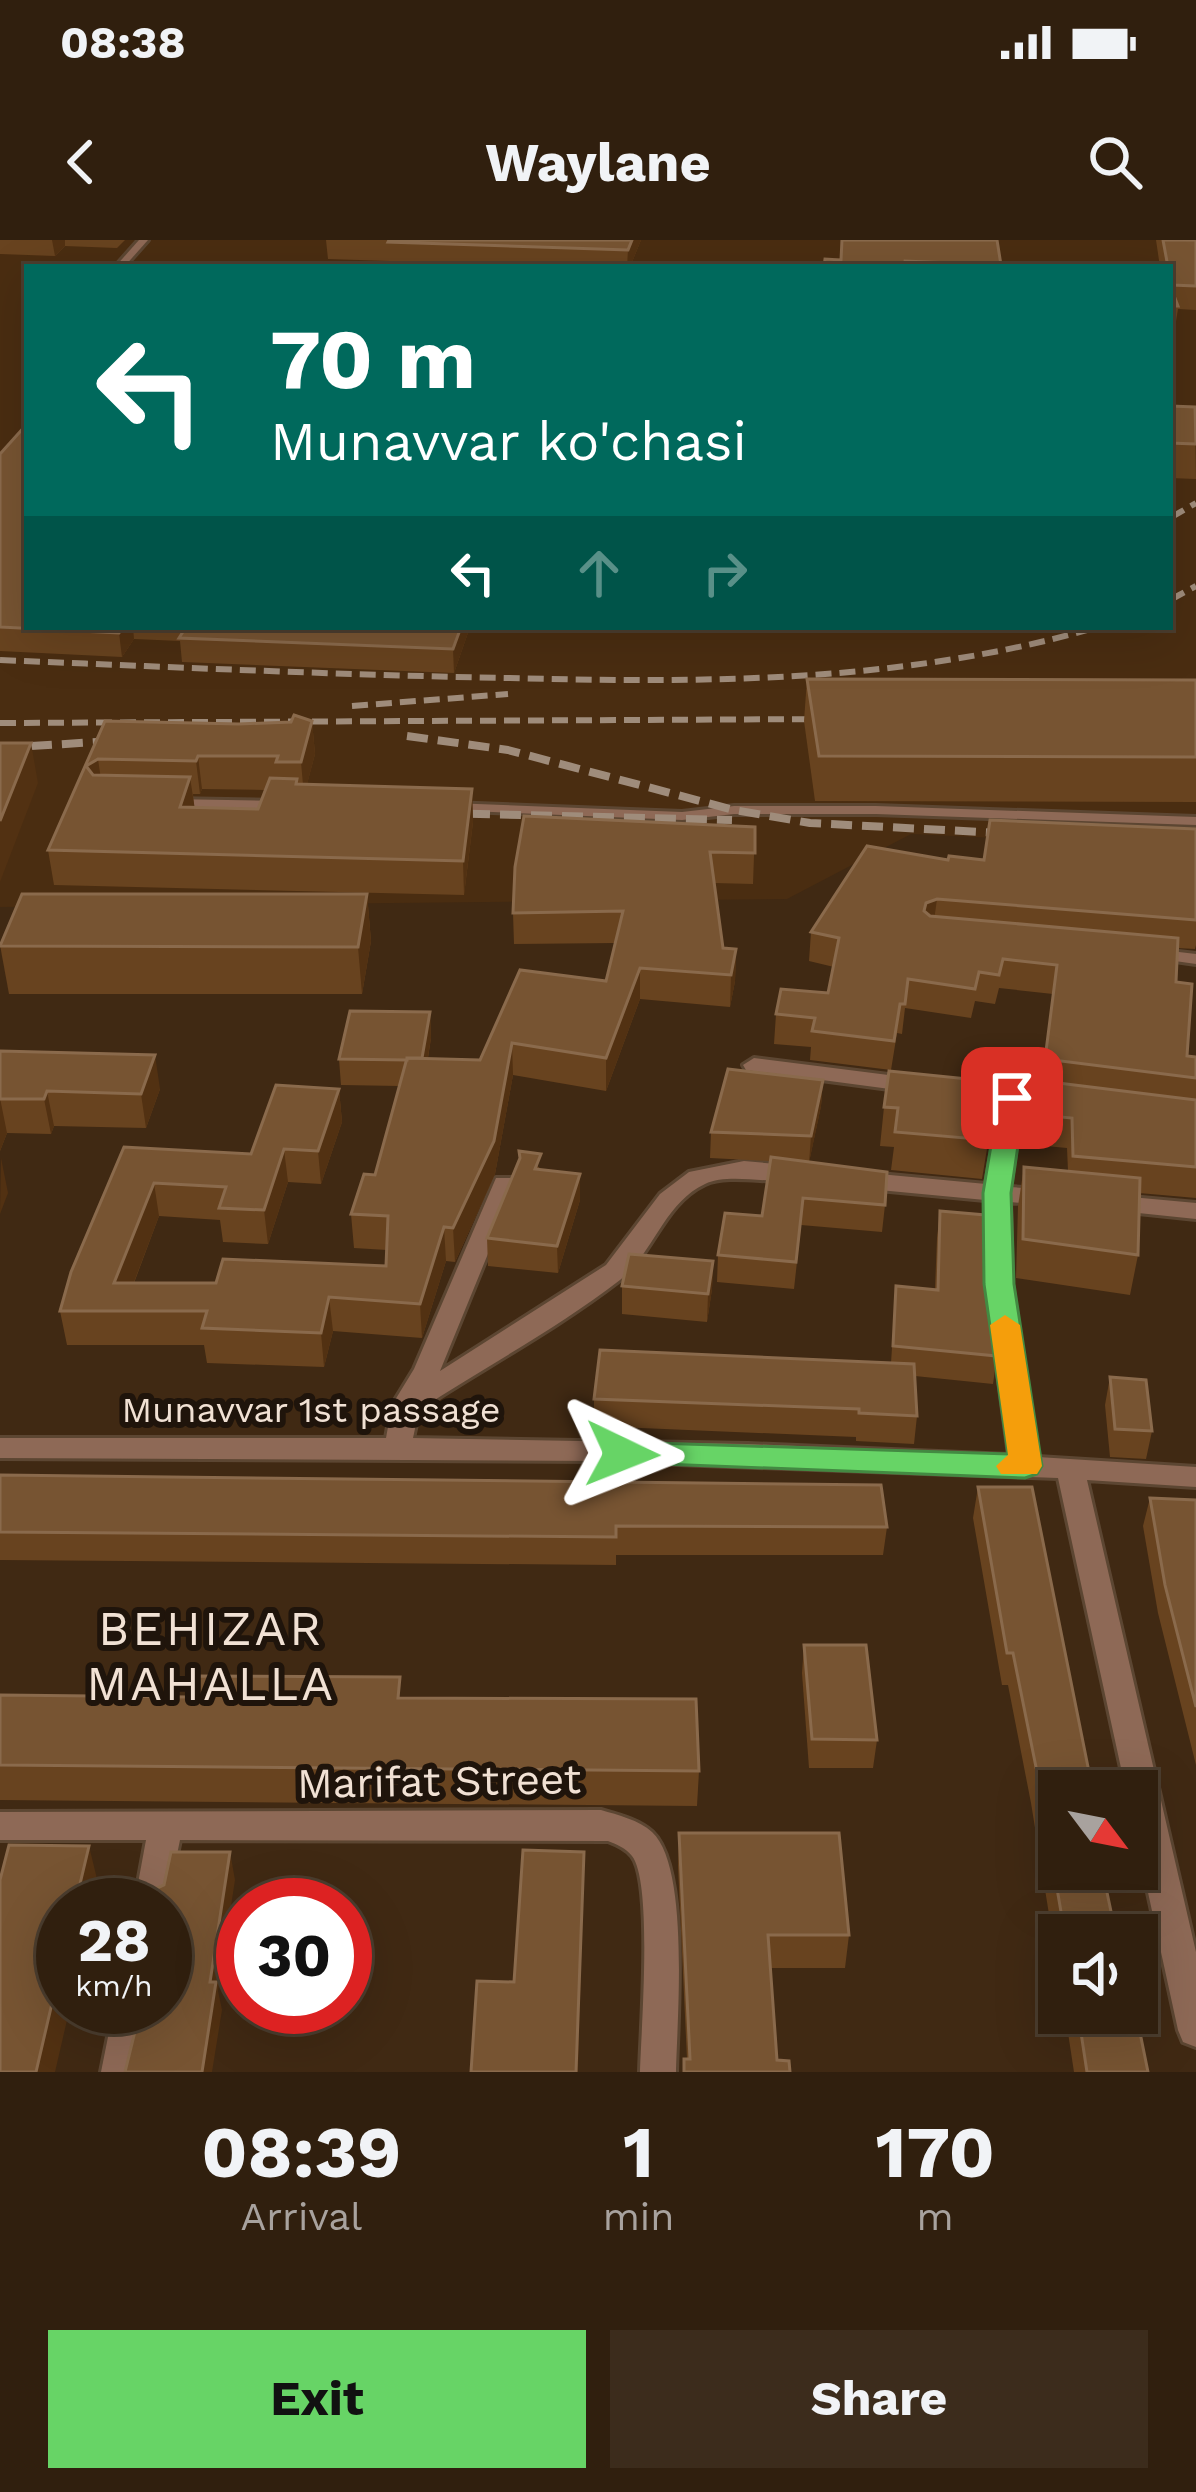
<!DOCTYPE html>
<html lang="en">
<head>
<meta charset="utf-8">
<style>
	body { margin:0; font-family:"Work Sans",sans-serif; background:#3c2c1c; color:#f1f3f6; height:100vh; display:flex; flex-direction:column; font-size:45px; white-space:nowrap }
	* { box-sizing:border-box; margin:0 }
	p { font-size:39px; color:#a8a29e }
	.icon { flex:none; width:66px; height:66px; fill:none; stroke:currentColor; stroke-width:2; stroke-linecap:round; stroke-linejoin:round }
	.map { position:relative; height:1832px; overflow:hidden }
	.drawer { display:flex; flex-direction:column; background:#301f0e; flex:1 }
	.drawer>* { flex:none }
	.top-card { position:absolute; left:24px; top:24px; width:1149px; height:366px; border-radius:0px; box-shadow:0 12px 48px #0002,0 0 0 3px #4b3d2e; background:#00695c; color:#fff; overflow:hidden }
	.needle { width:78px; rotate:122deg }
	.buttons { position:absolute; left:1038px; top:1530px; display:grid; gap:24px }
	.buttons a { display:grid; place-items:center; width:120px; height:120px; border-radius:0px; background:#301f0e; box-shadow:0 12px 48px #0002,0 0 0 3px #4b3d2e; font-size:60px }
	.speed { position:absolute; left:36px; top:1638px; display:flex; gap:24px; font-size:60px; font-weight:700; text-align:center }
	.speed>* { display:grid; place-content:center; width:156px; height:156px; border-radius:50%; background:#301f0e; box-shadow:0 12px 48px #0002,0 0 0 3px #4b3d2e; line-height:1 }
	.speed small { font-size:30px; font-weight:400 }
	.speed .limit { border:18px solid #d22; background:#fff; color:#111 }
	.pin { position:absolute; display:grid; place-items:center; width:102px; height:102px; color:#fff; margin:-51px; border-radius:24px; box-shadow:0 6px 18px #0006 }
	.me { position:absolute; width:132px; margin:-66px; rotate:92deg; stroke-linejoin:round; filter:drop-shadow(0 0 9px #0008) }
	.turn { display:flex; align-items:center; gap:42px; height:252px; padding:0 48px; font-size:54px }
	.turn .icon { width:156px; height:156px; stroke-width:2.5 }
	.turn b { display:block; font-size:84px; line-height:102px }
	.lanes { display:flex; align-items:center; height:114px; padding:0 48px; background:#0003; justify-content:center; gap:60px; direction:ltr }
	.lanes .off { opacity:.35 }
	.eta { display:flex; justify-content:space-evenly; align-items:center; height:204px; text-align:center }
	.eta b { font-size:72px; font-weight:700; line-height:84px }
	.button { display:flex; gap:24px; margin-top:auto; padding:24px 48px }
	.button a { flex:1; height:138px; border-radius:0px; background:#67d466; color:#111; font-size:48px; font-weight:700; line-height:138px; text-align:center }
	.button a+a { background:#3c2c1c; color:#f1f3f6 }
	.status { display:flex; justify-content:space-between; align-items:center; height:84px; padding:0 60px; background:#301f0e; direction:ltr }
	.status svg { height:33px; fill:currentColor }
	header { display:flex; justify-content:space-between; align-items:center; height:156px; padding:0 48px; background:#301f0e; font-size:54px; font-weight:700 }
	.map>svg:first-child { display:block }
</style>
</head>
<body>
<div class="status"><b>08:38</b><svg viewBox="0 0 49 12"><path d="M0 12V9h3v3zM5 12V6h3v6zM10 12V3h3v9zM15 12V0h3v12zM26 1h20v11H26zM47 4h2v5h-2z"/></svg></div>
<header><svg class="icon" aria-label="back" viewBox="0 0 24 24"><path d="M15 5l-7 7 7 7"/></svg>Waylane<svg class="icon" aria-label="search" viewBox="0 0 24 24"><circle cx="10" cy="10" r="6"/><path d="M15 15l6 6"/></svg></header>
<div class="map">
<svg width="1196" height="1832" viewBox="0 0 1196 1832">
	<rect width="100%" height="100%" fill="#402913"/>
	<path fill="#4a2d11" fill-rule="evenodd" d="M0,0H1196V607L911,594L787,659L0,667ZM27,27H1170V387H27Z"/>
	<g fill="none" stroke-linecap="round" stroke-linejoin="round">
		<defs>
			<g id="lane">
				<polygon points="139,0 148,0 124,27 115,27"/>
				<polygon points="170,559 280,561 287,565 280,569 165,566 163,563"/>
				<polygon points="451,563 682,572 734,566 876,566 1196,577 1196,585 876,574 734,574 682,580 446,570 446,564"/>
				<polygon points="1153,709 1196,714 1196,724 1147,717 1145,714"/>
			</g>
			<g id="street">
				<polygon points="754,818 920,839 932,846 920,853 746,830 743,825"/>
				<path d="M966,845L1069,858L1081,865L1069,872L1022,866L1010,947L1050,950L1062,958L1050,966L1010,962L1012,1044L1038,1217L1196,1227V1247L1087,1240L1196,1712V1807L1183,1802L1178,1790L1137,1602V1551H1126L1058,1238L598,1221L0,1218V1198H386L392,1165L414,1129L496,938H514L517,943L440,1131L606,1025L660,954L689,932L744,921L799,926L811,934C793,951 734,930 705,944C664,963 653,1014 620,1040C558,1088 485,1127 419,1170L413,1198L748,1204L1009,1215L986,1044L985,960L858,948L846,940L858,932L986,944L1000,863L958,857L954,852L958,847Z"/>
				<polygon points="1109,955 1196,963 1196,979 1100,969 1097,963"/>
				<path d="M601,1570C618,1575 639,1580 652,1592C690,1627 677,1780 676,1832H640C641,1791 653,1643 632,1616C626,1608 616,1604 608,1601L180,1600L165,1672V1665H134L146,1600H0V1572Z"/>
				<polygon points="114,1767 150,1767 137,1832 101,1832"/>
			</g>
		</defs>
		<use href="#lane" stroke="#5c4632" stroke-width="6"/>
		<use href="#street" stroke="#5c4632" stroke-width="6"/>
		<use href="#lane" fill="#8e6956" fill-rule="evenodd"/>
		<use href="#street" fill="#8e6956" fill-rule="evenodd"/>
		<g stroke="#9f8c7b" stroke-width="6" stroke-dasharray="16 8" stroke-linecap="butt">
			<polyline points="1170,278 1196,263"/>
			<polyline points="1170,360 1196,346"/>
			<path d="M0,420C170,427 340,435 510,438C710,443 904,443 1098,387"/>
			<polyline points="352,466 508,454"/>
			<polyline points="0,483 836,479"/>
		</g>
		<g stroke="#9f8c7b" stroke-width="8" stroke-dasharray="21 10" stroke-linecap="butt">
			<polyline points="407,496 508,510 734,570 810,583 1021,594"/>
			<polyline points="0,508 129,500"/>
			<polyline points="438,573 732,580"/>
		</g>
	</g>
	<g fill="#68431f" fill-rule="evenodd">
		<polygon points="0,0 125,0 117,8 65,6 55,16 0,14"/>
		<polygon points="326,0 641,0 630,27 389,27 389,21 328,19"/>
		<polygon points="1156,0 1196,0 1196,70 1178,69 1173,100 1170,100 1170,27 1160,27"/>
		<polygon points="825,19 1001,25 1001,27 824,27"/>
		<polygon points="1170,166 1195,167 1196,239 1170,238"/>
		<polygon points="0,214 27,387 470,387 454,433 182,422 180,401 134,399 122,417 0,411"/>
		<polygon points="807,439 1196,440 1196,562 815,561 804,481"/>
		<path d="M105,481L239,484L312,481L315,514L307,544L472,549L473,582L464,655L54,645L48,610ZM202,549L265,550L258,569L194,567L193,554H200Z"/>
		<polygon points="755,587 753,644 714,643 723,708 736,709 735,741 730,767 640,759 606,851 513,835 495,934 455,1022 446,1021 422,1098 333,1091 324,1127 207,1123 204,1105 67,1105 60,1071 124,907 251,914 339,849 342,882 321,944 288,942 268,1004 223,1002 220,980 159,976 134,1043 216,1043 386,1026 387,1010 354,1008 351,974 375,935 400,846 341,845 339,819 430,772 431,798 428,818 480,820 606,741 616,703 514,704 513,673"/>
		<polygon points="1196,589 1196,705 1195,709 1177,708 1176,742 1187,816 1196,817 1196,958 1139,953 1138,1015 1130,1055 1016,1038 1018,966 1024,927 1068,931 1067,908 1035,905 1053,754 999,748 995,764 975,761 971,778 905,768 902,794 897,793 891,830 810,820 811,807 774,804 776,774 828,753 834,727 809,721 811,692 948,620 984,620"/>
		<polygon points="367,654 371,701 362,754 9,754 0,705"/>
		<polygon points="0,811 160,849 146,888 54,886 51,894 7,893 0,911"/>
		<polygon points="823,840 821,866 809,922 885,965 882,992 801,985 794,1049 717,1042 718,1015 762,976 770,921 710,918 711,892"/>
		<polygon points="998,842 982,939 891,930 894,907 880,906 884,867"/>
		<polygon points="519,911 541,929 580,934 580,960 558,1033 488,1026 487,998 519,922"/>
		<polygon points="940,971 997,1116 993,1144 915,1136 917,1176 914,1204 856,1201 856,1197 594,1186 594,1159 891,1123 896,1046 935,1049 937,998"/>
		<polygon points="713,1021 712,1049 707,1082 622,1074 622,1046"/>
		<polygon points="1110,1137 1152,1191 1146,1219 1110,1217 1105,1165"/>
		<polygon points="0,1235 887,1287 883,1315 616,1315 616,1325 0,1320"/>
		<polygon points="978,1247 1089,1532 1086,1547 1116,1695 1059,1695 1059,1736 1031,1563 1008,1445 1002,1445 973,1278"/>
		<polygon points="1150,1258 1196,1260 1196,1525 1158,1373 1143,1286"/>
		<polygon points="804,1405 877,1500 873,1528 809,1528 802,1433"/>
		<polygon points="0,1455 402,1458 699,1531 697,1566 0,1560"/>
		<polygon points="679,1593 849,1695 845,1728 770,1728 777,1820 687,1819 678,1626"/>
		<polygon points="1065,1773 1136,1773 1148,1832 1074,1832"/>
	</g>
	<g fill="#523112">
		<polygon points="52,0 65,0 65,6 55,16"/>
		<polygon points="632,0 641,0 630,27 627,27 628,10"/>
		<polygon points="123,387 133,387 134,399 122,417 119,393"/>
		<polygon points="461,387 470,387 454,433 453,409"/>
		<polygon points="312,481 315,514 304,556 301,522"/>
		<polygon points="31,503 38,543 0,642 0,581"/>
		<polygon points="198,516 202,549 200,554 196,521"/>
		<polygon points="98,519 103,553 86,526"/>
		<polygon points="190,537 195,570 180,567"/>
		<polygon points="472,549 473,582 464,655 463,621"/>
		<polygon points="367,654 371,701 362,754 358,707"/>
		<polygon points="937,659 933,688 921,700 926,663"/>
		<polygon points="736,709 735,741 730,767 731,735"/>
		<polygon points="640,728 640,759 606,851 606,818"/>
		<polygon points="430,772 431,798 423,847 422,820"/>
		<polygon points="512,803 513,835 495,934 455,1022 453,988"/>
		<polygon points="155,815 160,849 146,888 141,854"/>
		<polygon points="823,840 821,866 809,923 811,896"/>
		<polygon points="339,849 342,882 321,944 318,911"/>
		<polygon points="47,851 54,886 51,894 44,859"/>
		<polygon points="0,858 7,893 0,911"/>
		<polygon points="284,909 288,942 268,1004 264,970"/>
		<polygon points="1,918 8,953 0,974"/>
		<polygon points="580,934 580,960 558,1033 557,1006"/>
		<polygon points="154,943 159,976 123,1071 114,1043"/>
		<polygon points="444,987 446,1021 422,1098 420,1064"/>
		<polygon points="713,1021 712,1049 707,1082 708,1054"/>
		<polygon points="329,1057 333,1091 324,1127 321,1093"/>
		<polygon points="89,1606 98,1643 93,1665 75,1665"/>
		<polygon points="230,1612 235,1640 218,1751 222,1770 212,1832 202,1832 210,1742"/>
		<polygon points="584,1612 578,1832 576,1832"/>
		<polygon points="63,1716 63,1767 70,1767 55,1832 36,1832"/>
	</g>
	<g fill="#775432" stroke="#8a6a4c" stroke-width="3">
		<polygon points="389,0 632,0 628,10 388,2"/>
		<polygon points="842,0 997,0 1001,25 905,21 904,27 824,27 825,19 841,20"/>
		<polygon points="1163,0 1196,0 1196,46 1172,45 1170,27 1168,27"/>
		<polygon points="1170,45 1178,66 1170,66"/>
		<polygon points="1170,166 1195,167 1196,204 1170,203"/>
		<polygon points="27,184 27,387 123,387 119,393 0,387 0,214"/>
		<polygon points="186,387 461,387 453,409 179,398"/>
		<polygon points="807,439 1196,440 1196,517 819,516"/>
		<polygon points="294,475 312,481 301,522 276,522 278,516 198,516 196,521 98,519 86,526 93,535 190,537 180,567 258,569 270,538 297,539 296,544 472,549 463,621 48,610 105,481 239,484 291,482"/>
		<polygon points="0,503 31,503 0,581"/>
		<polygon points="524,576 755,587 755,613 710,612 723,708 736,709 731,735 640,728 606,818 512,803 494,901 453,988 444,987 420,1064 329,1057 321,1093 202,1088 207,1071 60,1071 71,1032 124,907 251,914 276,845 339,849 318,911 284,909 264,970 219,968 226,947 154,943 114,1043 216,1043 223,1019 386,1026 388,976 351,974 364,934 375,935 407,818 480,820 520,730 606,741 623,671 513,673 515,627"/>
		<polygon points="990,580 1196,589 1196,680 937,659 926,663 924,671 930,676 1178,698 1176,742 1192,744 1187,816 1196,817 1196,838 1045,819 1057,725 1003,719 999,735 979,732 975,749 908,739 905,764 900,764 894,801 812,791 815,778 776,774 781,749 828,753 839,698 811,692 867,606 948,620 949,616 984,620"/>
		<polygon points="22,654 367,654 358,707 0,706"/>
		<polygon points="350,771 430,772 422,818 407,818 407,820 339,819"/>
		<polygon points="0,811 155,815 141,854 47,851 44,859 0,859"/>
		<polygon points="728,829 823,840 811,896 711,892"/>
		<polygon points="889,831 998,842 988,900 895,892 898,868 884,867"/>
		<polygon points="1042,841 1196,860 1196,927 1073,916 1072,878 1039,875"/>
		<polygon points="519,911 541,914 535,929 580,934 557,1006 487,998 520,918"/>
		<polygon points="771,917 887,932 885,965 803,958 796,1022 718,1015 725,973 762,976"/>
		<polygon points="1024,927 1140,938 1138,1015 1023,999"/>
		<polygon points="940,971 985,975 997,1116 893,1106 896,1046 938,1050"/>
		<polygon points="629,1014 713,1021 708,1054 622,1046"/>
		<polygon points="600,1110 914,1124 917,1176 859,1173 859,1169 594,1159"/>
		<polygon points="1110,1137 1146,1140 1152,1191 1115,1189"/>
		<polygon points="0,1235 881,1245 887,1287 616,1286 616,1297 0,1292"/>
		<polygon points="978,1247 1032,1247 1089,1532 1083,1532 1087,1551 1059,1551 1059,1629 1102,1629 1116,1695 1065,1695 1037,1532 1013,1413 1007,1413"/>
		<polygon points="1150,1258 1196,1260 1196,1467 1165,1345"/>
		<polygon points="804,1405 866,1405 877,1500 812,1499"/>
		<polygon points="192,1436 400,1437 398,1458 696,1459 699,1531 0,1525 0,1455 188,1457"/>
		<polygon points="679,1593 839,1593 849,1695 768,1695 777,1820 789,1821 790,1832 684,1832 684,1819 690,1819"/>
		<polygon points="9,1605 89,1606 75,1665 63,1665 63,1716 36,1832 0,1832 0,1640"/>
		<polygon points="523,1610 584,1612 576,1832 471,1832 477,1741 514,1742"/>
		<polygon points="171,1612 230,1612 210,1742 216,1742 202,1832 125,1832 141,1767 165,1767 165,1665 154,1665 157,1648 164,1645"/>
		<polygon points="1078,1773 1136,1773 1148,1832 1087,1832"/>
	</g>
	<polygon fill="#67d466" stroke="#438a42" stroke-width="3" points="1012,850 1025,858 1011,953 1014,1044 1042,1226 1037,1234 1025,1238 611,1222 606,1214 611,1205 622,1202 1008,1214 984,1044 983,953 999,858"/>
	<polygon fill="#f59e0b" points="1005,1075 1020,1085 1042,1226 1037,1234 1001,1234 996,1226 1008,1215 990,1085"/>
	<g text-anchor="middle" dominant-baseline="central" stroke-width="12" stroke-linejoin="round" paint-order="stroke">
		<g font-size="36" fill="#f1e1d4" stroke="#1f140b">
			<text x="311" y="1170">Munavvar 1st passage</text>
		</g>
		<g font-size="42" fill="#f1e1d4" stroke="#1f140b">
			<text transform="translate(439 1541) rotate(-1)">Marifat Street</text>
		</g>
		<g font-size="48" letter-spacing="3" fill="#f1e1d4" stroke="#1f140b">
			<text x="211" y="1388">BEHIZAR<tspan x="211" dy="55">MAHALLA</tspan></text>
		</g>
	</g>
</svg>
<div class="buttons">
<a><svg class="needle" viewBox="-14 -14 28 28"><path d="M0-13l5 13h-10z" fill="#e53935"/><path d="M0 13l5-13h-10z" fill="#a8a29e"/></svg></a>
<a><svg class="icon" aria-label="sound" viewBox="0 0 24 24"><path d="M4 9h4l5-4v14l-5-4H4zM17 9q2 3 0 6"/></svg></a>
</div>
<div class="speed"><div>28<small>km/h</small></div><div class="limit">30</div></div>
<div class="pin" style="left:1012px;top:858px;background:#d93025"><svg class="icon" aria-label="arrive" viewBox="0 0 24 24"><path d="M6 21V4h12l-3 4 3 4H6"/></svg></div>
<svg class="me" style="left:622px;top:1214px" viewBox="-20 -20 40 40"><path d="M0-17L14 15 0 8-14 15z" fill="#67d466" stroke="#fff" stroke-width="4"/></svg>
<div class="top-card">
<div class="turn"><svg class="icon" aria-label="left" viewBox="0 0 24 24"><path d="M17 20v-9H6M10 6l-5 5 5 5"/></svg><div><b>70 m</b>Munavvar ko'chasi</div></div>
<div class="lanes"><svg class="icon" aria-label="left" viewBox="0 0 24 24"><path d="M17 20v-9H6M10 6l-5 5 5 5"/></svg><svg class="icon off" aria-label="ahead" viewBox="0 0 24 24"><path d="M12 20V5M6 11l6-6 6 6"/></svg><svg class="icon off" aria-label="right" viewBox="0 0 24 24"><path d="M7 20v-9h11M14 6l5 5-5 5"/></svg></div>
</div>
</div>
<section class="drawer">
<div class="eta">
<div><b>08:39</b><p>Arrival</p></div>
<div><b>1</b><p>min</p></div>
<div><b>170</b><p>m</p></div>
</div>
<div class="button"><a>Exit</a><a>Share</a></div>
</section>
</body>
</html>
